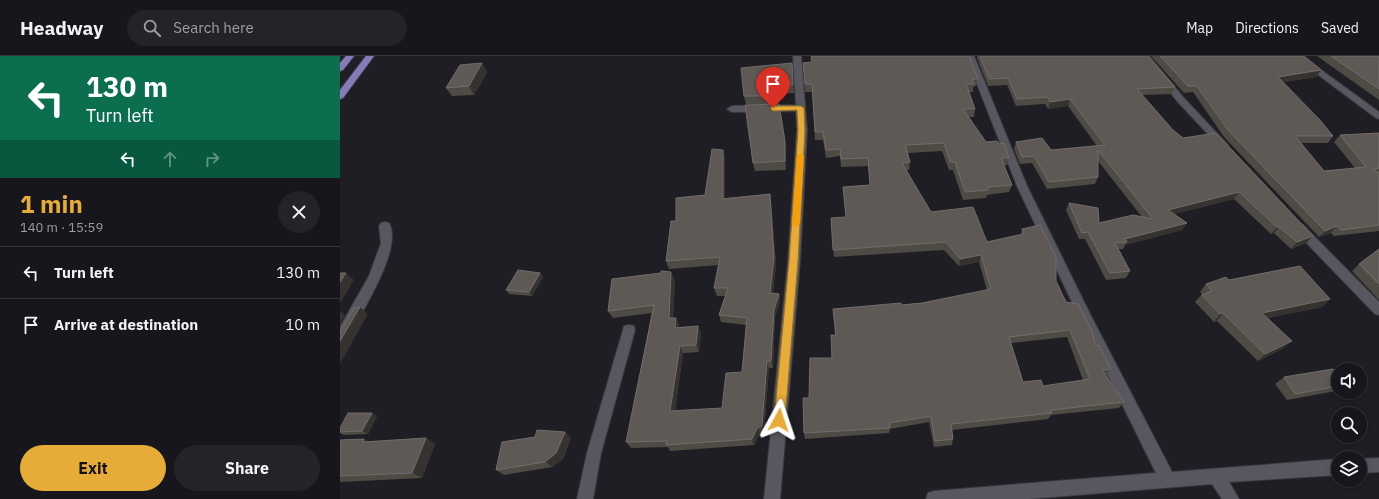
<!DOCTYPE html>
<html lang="en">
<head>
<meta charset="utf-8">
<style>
	body { margin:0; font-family:"IBM Plex Sans",sans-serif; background:#242329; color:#f1f3f6; height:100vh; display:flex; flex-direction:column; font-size:15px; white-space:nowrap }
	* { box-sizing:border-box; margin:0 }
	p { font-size:13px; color:#9e9fa3 }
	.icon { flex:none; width:22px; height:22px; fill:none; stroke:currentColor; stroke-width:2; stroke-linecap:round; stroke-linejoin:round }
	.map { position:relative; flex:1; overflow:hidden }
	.panel { display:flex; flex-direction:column; background:#17161c; width:340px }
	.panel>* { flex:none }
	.banner { background:#0b6e4f; color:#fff; overflow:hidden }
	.buttons { position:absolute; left:991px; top:307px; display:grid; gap:8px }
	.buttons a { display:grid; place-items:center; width:36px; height:36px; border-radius:50%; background:#17161c; box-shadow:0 2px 6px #0003,0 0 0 1px #36353b; font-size:20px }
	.pin { position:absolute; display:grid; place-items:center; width:34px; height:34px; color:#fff; margin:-41px -17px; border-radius:50% 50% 50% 0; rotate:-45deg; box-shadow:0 0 4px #0007 }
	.pin .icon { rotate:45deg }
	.me { position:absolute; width:44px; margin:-22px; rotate:5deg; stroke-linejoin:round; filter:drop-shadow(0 0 3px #0008) }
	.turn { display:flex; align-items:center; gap:14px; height:84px; padding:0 20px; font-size:18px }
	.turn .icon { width:52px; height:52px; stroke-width:2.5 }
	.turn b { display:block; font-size:28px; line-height:34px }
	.lanes { display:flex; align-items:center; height:38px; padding:0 20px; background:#0003; justify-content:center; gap:20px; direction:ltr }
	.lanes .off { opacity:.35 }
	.round { display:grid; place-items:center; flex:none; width:42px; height:42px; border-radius:21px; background:#242329 }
	.head { display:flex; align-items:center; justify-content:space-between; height:68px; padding:0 20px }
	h1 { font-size:24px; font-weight:800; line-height:30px; color:#e7ac37 }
	.button { display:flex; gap:8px; margin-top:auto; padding:8px 20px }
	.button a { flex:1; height:46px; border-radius:24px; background:#e7ac37; color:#111; font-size:16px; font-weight:800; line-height:46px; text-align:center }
	.button a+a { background:#242329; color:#f1f3f6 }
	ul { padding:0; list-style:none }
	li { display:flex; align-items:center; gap:12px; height:52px; padding:0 20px; border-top:1px solid #36353b }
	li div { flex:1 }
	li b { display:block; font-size:15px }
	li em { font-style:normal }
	header { display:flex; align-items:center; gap:24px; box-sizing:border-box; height:56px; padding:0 20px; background:#17161c; border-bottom:1px solid #36353b }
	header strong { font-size:19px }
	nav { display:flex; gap:22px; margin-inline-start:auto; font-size:14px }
	.search { width:280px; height:36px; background:#242329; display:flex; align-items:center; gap:10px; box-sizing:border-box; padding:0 14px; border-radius:22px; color:#9e9fa3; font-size:15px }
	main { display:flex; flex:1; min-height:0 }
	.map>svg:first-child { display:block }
</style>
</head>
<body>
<header>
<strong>Headway</strong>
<div class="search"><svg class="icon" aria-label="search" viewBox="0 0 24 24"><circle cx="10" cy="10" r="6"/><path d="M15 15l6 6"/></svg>Search here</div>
<nav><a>Map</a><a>Directions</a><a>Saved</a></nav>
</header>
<main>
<section class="panel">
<div class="banner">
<div class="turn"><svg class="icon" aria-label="left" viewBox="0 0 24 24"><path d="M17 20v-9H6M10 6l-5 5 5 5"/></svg><div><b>130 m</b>Turn left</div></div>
<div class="lanes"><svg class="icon" aria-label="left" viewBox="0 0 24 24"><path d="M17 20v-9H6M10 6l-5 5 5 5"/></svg><svg class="icon off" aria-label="ahead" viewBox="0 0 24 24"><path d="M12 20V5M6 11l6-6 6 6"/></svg><svg class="icon off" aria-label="right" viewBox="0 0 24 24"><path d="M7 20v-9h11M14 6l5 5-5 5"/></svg></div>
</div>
<div class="head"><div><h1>1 min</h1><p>140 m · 15:59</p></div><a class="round"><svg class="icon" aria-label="close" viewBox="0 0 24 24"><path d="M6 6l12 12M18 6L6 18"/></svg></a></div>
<ul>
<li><svg class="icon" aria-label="left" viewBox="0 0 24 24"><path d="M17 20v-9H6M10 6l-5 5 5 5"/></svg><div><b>Turn left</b></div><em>130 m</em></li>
<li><svg class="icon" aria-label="arrive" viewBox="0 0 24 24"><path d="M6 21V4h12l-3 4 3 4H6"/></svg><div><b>Arrive at destination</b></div><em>10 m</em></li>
</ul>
<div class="button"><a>Exit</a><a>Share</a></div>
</section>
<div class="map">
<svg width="1039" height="443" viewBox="0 0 1039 443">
	<rect width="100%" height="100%" fill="#1f1e25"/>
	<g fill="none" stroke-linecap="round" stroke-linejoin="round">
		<defs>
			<g id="minor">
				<polygon points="453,0 461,0 467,74 460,205 440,443 424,443 448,205 457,74 456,55 392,56 387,53 392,50 456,49"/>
				<polygon points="626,0 634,0 687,130 750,258 832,416 998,403 998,419 889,426 899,443 882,443 872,428 688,443 586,443 588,437 594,435 816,417 739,261 677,130"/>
				<polygon points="801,0 809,0 843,41 886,87 888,89 886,91 880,91 837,45"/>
				<polygon points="953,0 962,0 1039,56 1039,63 1036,62"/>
				<path d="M45,166L49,167C64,193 18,262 5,287L0,289V271L29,220L41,187L39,170L41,167Z"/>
				<polygon points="959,168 963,169 1039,246 1039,259 1035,258 955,175 953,172 955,169"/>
				<polygon points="289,269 294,270 295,274 261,397 253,443 237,443 247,397 283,274 284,270"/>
				<polygon points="1039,402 1039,416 1020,417 1020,403"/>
			</g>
			<g id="major">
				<polygon points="6,0 14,0 3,14 0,15 0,7"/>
				<polygon points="26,0 34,0 3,42 0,43 0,34"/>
			</g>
		</defs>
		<use href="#minor" stroke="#3b3a40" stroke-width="2"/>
		<use href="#major" stroke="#3b3a40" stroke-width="2"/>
		<use href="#minor" fill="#58575f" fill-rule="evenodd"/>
		<use href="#major" fill="#877ab8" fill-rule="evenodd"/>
	</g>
	<g fill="#4e4a44" fill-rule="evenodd">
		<polygon points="637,0 808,0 835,31 832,38 802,39 833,74 843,82 973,180 966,187 951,193 934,177 931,178 894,143 834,158 847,167 842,174 785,189 783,193 778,193 790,215 786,222 766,224 745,183 739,183 726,154 729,147 759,167 802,161 758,105 758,121 755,128 707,133 692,107 680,108 674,93 676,86 711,94 757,90 728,50 708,53 705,48 676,50 667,29 648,30 637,2"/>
		<polygon points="811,0 964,0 981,14 976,21 943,26 993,80 988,87 961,87 984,115 1015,112 994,86 1000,79 1039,77 1039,175 994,180 991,177 979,181 884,81 853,36 844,37"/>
		<polygon points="977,0 1039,0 1039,44"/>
		<polygon points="142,7 147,16 134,39 112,40 106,32"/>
		<polygon points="452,7 454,37 437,38 438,48 406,48 404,40"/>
		<path d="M463,7L638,23L636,30L633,31V36H629L635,53L634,61H628L646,86L659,88L669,102L667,109L664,110L672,129L669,136L647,139L646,142L623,144L613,114H609L602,95L568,97L570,106L569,114H566L591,156L647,186L681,179L682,173L716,225L726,246L756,290L771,313L766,319L784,346L779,352L711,359L708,363L612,374L613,383L612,389L594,391L589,366L550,373L549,377L465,383L464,377L469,342L492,302L495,279L493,253L582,247L647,234L639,206L619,210L604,194L494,201L491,162L506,161L503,131L530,129L528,110L501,111L500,100L486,102L483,84H475L472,36H465ZM727,281L743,324L703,330L683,326L671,287Z"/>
		<polygon points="446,93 446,114 415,115 413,107"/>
		<polygon points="383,94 385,102 385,142 430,138 431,146 436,209 433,237 439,238 440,245 435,261 433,312 429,312 424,377 420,377 414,389 330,395 328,391 291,392 286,386 312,257 273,262 268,255 335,224 333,262 336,262 339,269 339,271 358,270 361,277 359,296 343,297 335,355 382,352 402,316 406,269 381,266 379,259 385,240 377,240 374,232 379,209 329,213 326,205 336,165 365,139"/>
		<polygon points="1039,193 1039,244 1012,215 1019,208"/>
		<polygon points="200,217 203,221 192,240 169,238 166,234"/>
		<polygon points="889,224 990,243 982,251 928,262 944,292 918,305 877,265 874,266 855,246 862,238 860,236 866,228"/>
		<polygon points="998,319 998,334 996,335 947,344 935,328 944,321"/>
		<polygon points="32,357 37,360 28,378 4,379 0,377 0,372"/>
		<polygon points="225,376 231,382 223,403 212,411 164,419 156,414"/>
		<polygon points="86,382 95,388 82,422 0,426 0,384 24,383 29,386"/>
	</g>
	<g fill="#353230">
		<polygon points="142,7 147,16 134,39 129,30"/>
		<polygon points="981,14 976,21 933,28 938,21"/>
		<polygon points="730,43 728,50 708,53 710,46"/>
		<polygon points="445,85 446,93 446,114 445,105"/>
		<polygon points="383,94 385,102 385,151 383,143"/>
		<polygon points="899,136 894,143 824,161 828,154"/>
		<polygon points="430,138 431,146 436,209 432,244 430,237"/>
		<polygon points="847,167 842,174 785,189 787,186 785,183"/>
		<polygon points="997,170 991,177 979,181 985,175"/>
		<polygon points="937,171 939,171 934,177 931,178"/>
		<polygon points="973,180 966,187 951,193 957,186"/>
		<polygon points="641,199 639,206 619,210 620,203"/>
		<polygon points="331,216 335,224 332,269 329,262"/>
		<polygon points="6,217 14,224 0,247 0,226"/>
		<polygon points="200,217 203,221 192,240 189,236"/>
		<polygon points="439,238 440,245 435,261 433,312 431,305 434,254"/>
		<polygon points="990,243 982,251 915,265 922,257"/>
		<polygon points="20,251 28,258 0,308 0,285"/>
		<polygon points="0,255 5,259 0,268"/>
		<polygon points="883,257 877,265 874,266 880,258"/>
		<polygon points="336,262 339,269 338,279 335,272"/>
		<polygon points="358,270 361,277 359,296 356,289"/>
		<polygon points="952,285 944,292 918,305 925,298"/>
		<polygon points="340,290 343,297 334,361 330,355"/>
		<polygon points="427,305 429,312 424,377 422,370"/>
		<polygon points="32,357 37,360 28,378 22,375"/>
		<polygon points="418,371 420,377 414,389 412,383"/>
		<polygon points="225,376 231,382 223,403 212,411 205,406"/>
		<polygon points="86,382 95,388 82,422 72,417"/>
		<polygon points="24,383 35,389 23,386"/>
	</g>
	<g fill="#5e5954" stroke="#716d6a" fill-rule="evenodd">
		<path d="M471,0H629L638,23H632L634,28H626L635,53H623L646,86L657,85L659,88L664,87L669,102H661L672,129L648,131V134L625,136L615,106H610L604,87L565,89L570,106L562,107L591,156L633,151L647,186L683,178L682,173L700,169L716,201V225L726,246L738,248L751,273L756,290L759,289L771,313L762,314L784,346L711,354L712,357L611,368L613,383L595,385L591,360L549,367L550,372L464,377L463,342H469L470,302H492L491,279H496L493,253L561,247L562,249L582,247L651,233L641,199L620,203L606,186L493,194L491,162L506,161L503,131L530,129L528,102L501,103L500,93L486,94L483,76H475L472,28H465L463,7L472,6ZM730,274L750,323L703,330L701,324L683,326L669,281Z"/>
		<polygon points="640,0 808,0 835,31 797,33 833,74 843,82 876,77 973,180 957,186 939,171 937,171 899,136 828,154 847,167 785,183 787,186 775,187 790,215 770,217 748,176 742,177 729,147 758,152 759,167 793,159 813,163 758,94 758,121 709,126 694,100 682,101 676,86 702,82 711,94 765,89 730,43 710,46 707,41 677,43 668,22 649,23"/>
		<polygon points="820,0 964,0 981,14 938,21 979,63 993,80 955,80 984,115 1026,111 1000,79 1039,77 1039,112 1033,113 1039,117 1039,169 1001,174 997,170 985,175 888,74 857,30 848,30"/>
		<polygon points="991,0 1039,0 1039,33"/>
		<polygon points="142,7 129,30 106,32 120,9"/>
		<polygon points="452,7 453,29 435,30 437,40 404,40 401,12"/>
		<polygon points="439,48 445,85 445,105 413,107 405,49"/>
		<polygon points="372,93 383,94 383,143 430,138 434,201 430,237 439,238 434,254 431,305 427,305 422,370 418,371 412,383 326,389 327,385 286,386 314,249 268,255 272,223 321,217 321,215 331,216 329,262 336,262 335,272 358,270 356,289 340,290 330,355 382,352 386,317 402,316 407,262 379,259 388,232 374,232 380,201 326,205 331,165 336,165 336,142 365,139"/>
		<polygon points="1039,193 1039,228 1019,208"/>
		<polygon points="960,210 990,243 922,257 952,285 925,298 883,257 880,258 862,239 872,235 866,228 886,221 889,224"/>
		<polygon points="178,214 200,217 189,236 166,234"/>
		<polygon points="0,217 6,217 0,226"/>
		<polygon points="20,251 0,285 0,276 14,252"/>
		<polygon points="993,313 998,319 998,330 955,338 944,321"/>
		<polygon points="8,357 32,357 22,375 0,376 0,372"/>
		<polygon points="197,374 225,376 216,397 205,406 156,414 162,386 195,381"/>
		<polygon points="86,382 72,417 0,420 0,384 24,383 23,386"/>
	</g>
	<polygon fill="#e7ac37" stroke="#967024" points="461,50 464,52 465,74 458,205 445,364 443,367 439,369 435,367 434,364 449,205 458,74 457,54 433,55 430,52 433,50"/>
	<polygon fill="#f59e0b" points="457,98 463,98 464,100 460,168 456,171 452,168"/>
</svg>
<div class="buttons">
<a><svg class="icon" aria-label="sound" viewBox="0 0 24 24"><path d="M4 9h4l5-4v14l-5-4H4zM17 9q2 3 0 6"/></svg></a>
<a><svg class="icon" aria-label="search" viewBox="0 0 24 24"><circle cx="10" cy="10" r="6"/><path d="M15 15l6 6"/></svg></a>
<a><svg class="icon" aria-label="layers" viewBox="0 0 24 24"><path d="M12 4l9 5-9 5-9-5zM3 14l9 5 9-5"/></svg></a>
</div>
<div class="pin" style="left:433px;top:52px;background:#d93025"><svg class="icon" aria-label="arrive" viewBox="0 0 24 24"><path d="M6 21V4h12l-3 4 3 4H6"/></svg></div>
<svg class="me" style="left:439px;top:364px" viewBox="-20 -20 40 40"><path d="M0-17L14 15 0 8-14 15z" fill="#e7ac37" stroke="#fff" stroke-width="4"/></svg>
</div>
</main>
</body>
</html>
